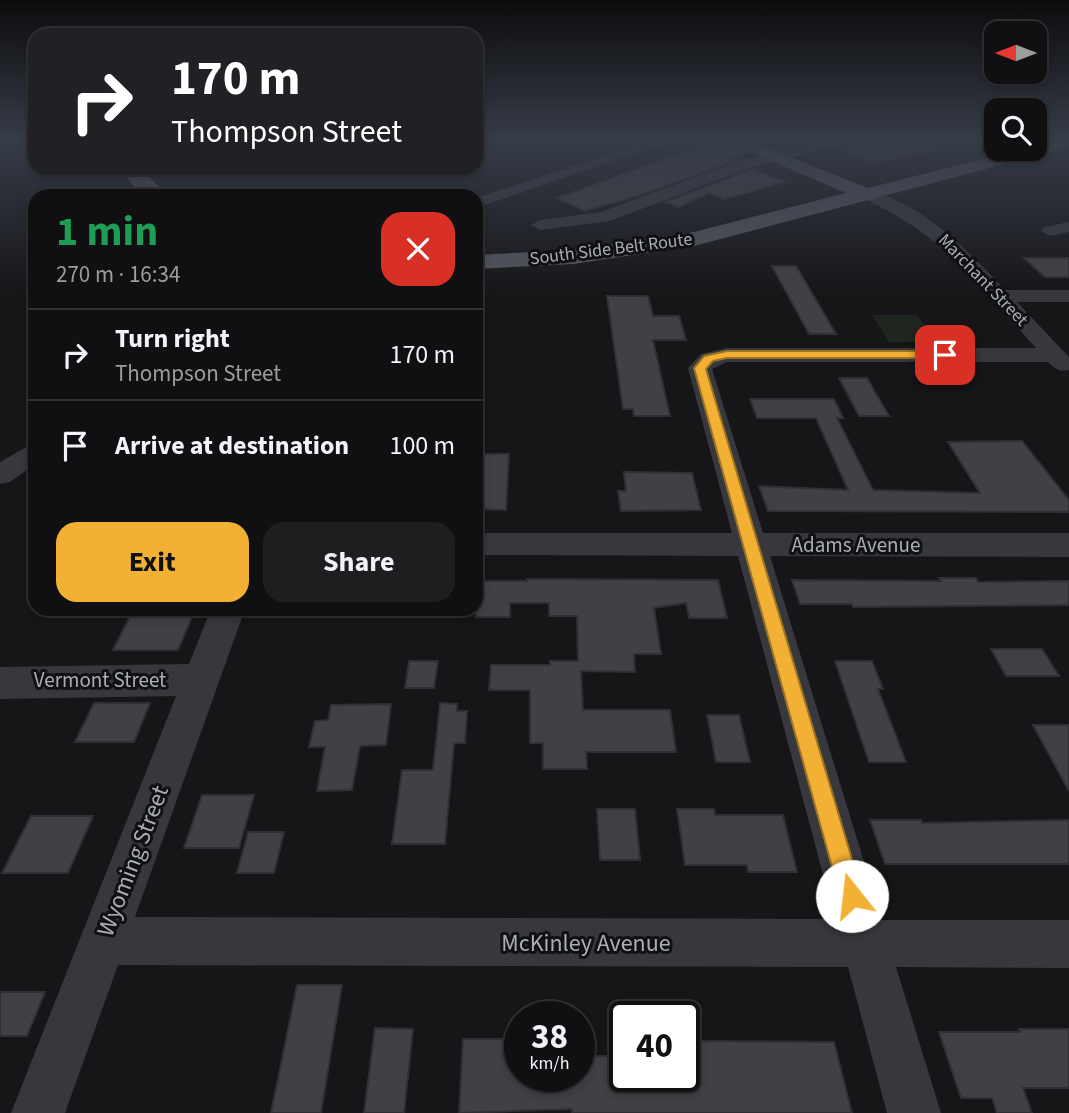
<!DOCTYPE html>
<html lang="en">
<head>
<meta charset="utf-8">
<style>
	body { margin:0; font-family:"Source Sans 3",sans-serif; background:#1e1e20; color:#f1f3f6; height:100vh; display:flex; flex-direction:column; font-size:26px; white-space:nowrap }
	* { box-sizing:border-box; margin:0 }
	p { font-size:23px; color:#9c9d9f }
	.icon { flex:none; width:38px; height:38px; fill:none; stroke:currentColor; stroke-width:2; stroke-linecap:round; stroke-linejoin:round }
	.map { position:relative; flex:1; overflow:hidden }
	.side { position:absolute; left:28px; top:189px; width:455px; height:427px; display:flex; flex-direction:column; background:#101012; border-radius:21px; box-shadow:0 4px 10px #0003,0 0 0 2px #303032 }
	.side>* { flex:none }
	.guide { position:absolute; left:28px; top:28px; width:455px; height:147px; border-radius:21px; box-shadow:0 4px 10px #0003,0 0 0 2px #303032; background:#202124; color:#fff; overflow:hidden }
	.needle { width:46px; rotate:270deg }
	.fabs { position:absolute; left:984px; top:21px; display:grid; gap:14px }
	.fabs a { display:grid; place-items:center; width:63px; height:63px; border-radius:14px; background:#101012; box-shadow:0 4px 10px #0003,0 0 0 2px #303032; font-size:35px }
	.speed { position:absolute; left:504px; top:1001px; display:flex; gap:14px; font-size:35px; font-weight:700; text-align:center }
	.speed>* { display:grid; place-content:center; width:91px; height:91px; border-radius:50%; background:#101012; box-shadow:0 4px 10px #0003,0 0 0 2px #303032; line-height:1 }
	.speed small { font-size:18px; font-weight:400 }
	.speed .limit { border:4px solid #111; border-radius:10px; background:#fff; color:#111 }
	.pin { position:absolute; display:grid; place-items:center; width:60px; height:60px; color:#fff; margin:-30px; border-radius:14px; box-shadow:0 4px 10px #0006 }
	.me { position:absolute; width:77px; margin:-38px; rotate:344deg; stroke-linejoin:round; filter:drop-shadow(0 0 5px #0008) }
	.turn { display:flex; align-items:center; gap:24px; height:147px; padding:0 28px; font-size:32px }
	.turn .icon { width:91px; height:91px; stroke-width:2.5 }
	.turn b { display:block; font-size:49px; line-height:60px }
	.round { display:grid; place-items:center; flex:none; width:74px; height:74px; border-radius:21px; background:#1e1e20 }
	.head { display:flex; align-items:center; justify-content:space-between; height:119px; padding:0 28px }
	h1 { font-size:42px; font-weight:700; line-height:52px; color:#1e9e55 }
	.cta { display:flex; gap:14px; margin-top:auto; padding:14px 28px }
	.cta a { flex:1; height:80px; border-radius:21px; background:#f2b134; color:#111; font-size:28px; font-weight:700; line-height:80px; text-align:center }
	.cta a+a { background:#1e1e20; color:#f1f3f6 }
	ul { padding:0; list-style:none }
	li { display:flex; align-items:center; gap:21px; height:91px; padding:0 28px; border-top:2px solid #303032 }
	li div { flex:1 }
	li b { display:block; font-size:26px }
	li em { font-style:normal }
	.map>svg:first-child { display:block }
</style>
</head>
<body>
<div class="map">
<svg width="1069" height="1113" viewBox="0 0 1069 1113">
	<rect width="100%" height="100%" fill="#161618"/>
	<polygon fill="#1e261f" points="872,315 917,315 937,342 889,342"/>
	<g fill="#404145" stroke="#303034" stroke-width="2">
		<polygon points="717,140 746,153 730,159 733,161 643,194 585,211 557,198"/>
		<polygon points="866,140 936,140 937,150 871,163 839,149"/>
		<polygon points="753,169 785,182 724,199 709,193 679,207 666,202"/>
		<polygon points="1024,258 1069,258 1069,277 1045,277"/>
		<polygon points="772,266 796,266 836,334 809,334"/>
		<polygon points="607,296 648,296 653,316 679,316 686,340 653,340 670,416 634,416 633,409 623,409"/>
		<polygon points="839,378 867,378 889,416 859,416"/>
		<polygon points="750,399 834,399 843,418 837,418 873,490 980,493 948,442 1022,441 1069,500 1069,512 768,511 759,486 848,490 816,418 757,418"/>
		<polygon points="476,454 509,454 506,510 476,509"/>
		<polygon points="624,472 692,473 701,510 621,511 618,491 626,491"/>
		<polygon points="939,578 976,578 978,582 1069,581 1069,605 853,607 852,604 800,604 792,580 941,581"/>
		<polygon points="527,579 718,580 727,618 689,618 686,603 654,608 661,654 634,654 635,672 581,671 583,710 670,710 676,752 586,752 587,769 543,769 543,743 530,743 530,690 489,690 491,665 550,665 550,661 578,661 577,616 549,616 549,603 510,603 510,617 476,617 476,581 527,581"/>
		<polygon points="133,610 195,610 178,650 113,650"/>
		<polygon points="991,649 1042,649 1059,676 1006,676"/>
		<polygon points="409,661 438,661 434,688 405,688"/>
		<polygon points="835,661 872,661 883,689 878,689 906,762 869,762"/>
		<polygon points="94,703 150,703 134,742 75,742"/>
		<polygon points="440,703 457,704 457,711 467,711 465,743 454,743 445,844 392,844 402,770 433,770"/>
		<polygon points="391,704 386,745 360,746 352,790 317,791 325,747 309,747 315,721 328,720 331,705"/>
		<polygon points="707,715 739,715 750,762 716,762"/>
		<polygon points="1033,725 1069,725 1069,791"/>
		<polygon points="202,795 254,795 239,848 184,848"/>
		<polygon points="597,809 635,809 640,860 600,860"/>
		<polygon points="677,809 714,809 715,815 783,815 797,872 748,872 747,865 685,865"/>
		<polygon points="31,816 93,816 68,873 2,873"/>
		<polygon points="870,820 921,820 922,823 1069,820 1069,864 885,864"/>
		<polygon points="248,832 284,832 274,873 237,873"/>
		<polygon points="297,985 342,985 321,1113 271,1113"/>
		<polygon points="0,992 45,992 27,1036 0,1036"/>
		<polygon points="375,1028 413,1029 404,1113 364,1113"/>
		<polygon points="1019,1029 1069,1029 1069,1088 1023,1088 1032,1113 997,1113 992,1098 961,1098 939,1032 1020,1032"/>
		<polygon points="463,1039 516,1039 515,1076 579,1076 579,1056 625,1056 625,1076 699,1076 695,1041 834,1042 852,1113 572,1113 572,1109 459,1113"/>
	</g>
	<g fill="none" stroke-linecap="round" stroke-linejoin="round">
		<g fill="#37383d" fill-rule="evenodd">
			<polygon points="653,140 675,140 476,208 476,198"/>
			<polygon points="835,140 864,140 754,166 610,221 540,230 531,225 540,220 601,212 745,159"/>
			<path d="M865,189C924,204 965,248 1005,290H1069V302H1017L1069,357V370C1059,372 1055,369 1048,362H727L712,369L763,533H1069V557L770,556L882,920H1069V968L896,967L941,1113H887L848,967L118,965L65,1113H11L176,696L0,699V667L189,664L211,609H245L135,917L835,919L738,556L476,555V533H732L688,368L701,354L727,348H1036C978,285 941,231 859,197V191Z"/>
			<polygon points="1069,222 1069,232 1050,236 1041,231 1044,227"/>
			<polygon points="35,442 35,464 10,482 0,484 0,462"/>
		</g>
		<g fill="#53555c" fill-rule="evenodd">
			<polygon points="723,140 747,140 868,188 1022,149 1034,149 1034,146 1069,140 1069,147 694,246 573,264 476,269 476,255 573,250 694,232 846,193"/>
			<path d="M120,168H139L169,196C142,196 135,191 120,168Z"/>
		</g>
	</g>
	<linearGradient id="sky" x2="0" y2="1"><stop stop-color="#0c0c0d"/><stop offset="0.47" stop-color="#363c48"/><stop offset="1" stop-color="#363c48" stop-opacity="0"/></linearGradient>
	<rect width="1069" height="296" fill="url(#sky)"/>
	<polygon fill="#f2b134" stroke="#9d7322" stroke-width="2" points="727,351 945,351 951,355 945,358 727,358 713,361 706,369 863,896 860,904 852,907 843,904 840,896 694,368 704,356"/>
	<g text-anchor="middle" dominant-baseline="central" stroke-width="6" stroke-linejoin="round" paint-order="stroke">
		<g font-size="18" fill="#a8adb8" stroke="#111113">
			<text transform="translate(611 249) rotate(-7)">South Side Belt Route</text>
			<text transform="translate(983 280) rotate(46)">Marchant Street</text>
		</g>
		<g font-size="21" fill="#a8adb8" stroke="#111113">
			<text x="856" y="545">Adams Avenue</text>
			<text x="100" y="680">Vermont Street</text>
		</g>
		<g font-size="24" fill="#a8adb8" stroke="#111113">
			<text transform="translate(133 861) rotate(-69)">Wyoming Street</text>
			<text x="586" y="943">McKinley Avenue</text>
		</g>
	</g>
</svg>
<div class="fabs">
<a><svg class="needle" viewBox="-14 -14 28 28"><path d="M0-13l5 13h-10z" fill="#e53935"/><path d="M0 13l5-13h-10z" fill="#9c9d9f"/></svg></a>
<a><svg class="icon" aria-label="search" viewBox="0 0 24 24"><circle cx="10" cy="10" r="6"/><path d="M15 15l6 6"/></svg></a>
</div>
<div class="speed"><div>38<small>km/h</small></div><div class="limit">40</div></div>
<div class="pin" style="left:945px;top:355px;background:#d93025"><svg class="icon" aria-label="arrive" viewBox="0 0 24 24"><path d="M6 21V4h12l-3 4 3 4H6"/></svg></div>
<svg class="me" style="left:852px;top:896px" viewBox="-20 -20 40 40"><circle r="19" fill="#fff"/><path d="M0-13L10 11 0 6-10 11z" fill="#f2b134"/></svg>
<div class="guide">
<div class="turn"><svg class="icon" aria-label="right" viewBox="0 0 24 24"><path d="M7 20v-9h11M14 6l5 5-5 5"/></svg><div><b>170 m</b>Thompson Street</div></div>
</div>
<section class="side">
<div class="head"><div><h1>1 min</h1><p>270 m · 16:34</p></div><a class="round" style="background:#d93025;color:#fff"><svg class="icon" aria-label="close" viewBox="0 0 24 24"><path d="M6 6l12 12M18 6L6 18"/></svg></a></div>
<ul>
<li><svg class="icon" aria-label="right" viewBox="0 0 24 24"><path d="M7 20v-9h11M14 6l5 5-5 5"/></svg><div><b>Turn right</b><p>Thompson Street</p></div><em>170 m</em></li>
<li><svg class="icon" aria-label="arrive" viewBox="0 0 24 24"><path d="M6 21V4h12l-3 4 3 4H6"/></svg><div><b>Arrive at destination</b></div><em>100 m</em></li>
</ul>
<div class="cta"><a>Exit</a><a>Share</a></div>
</section>
</div>
</body>
</html>
